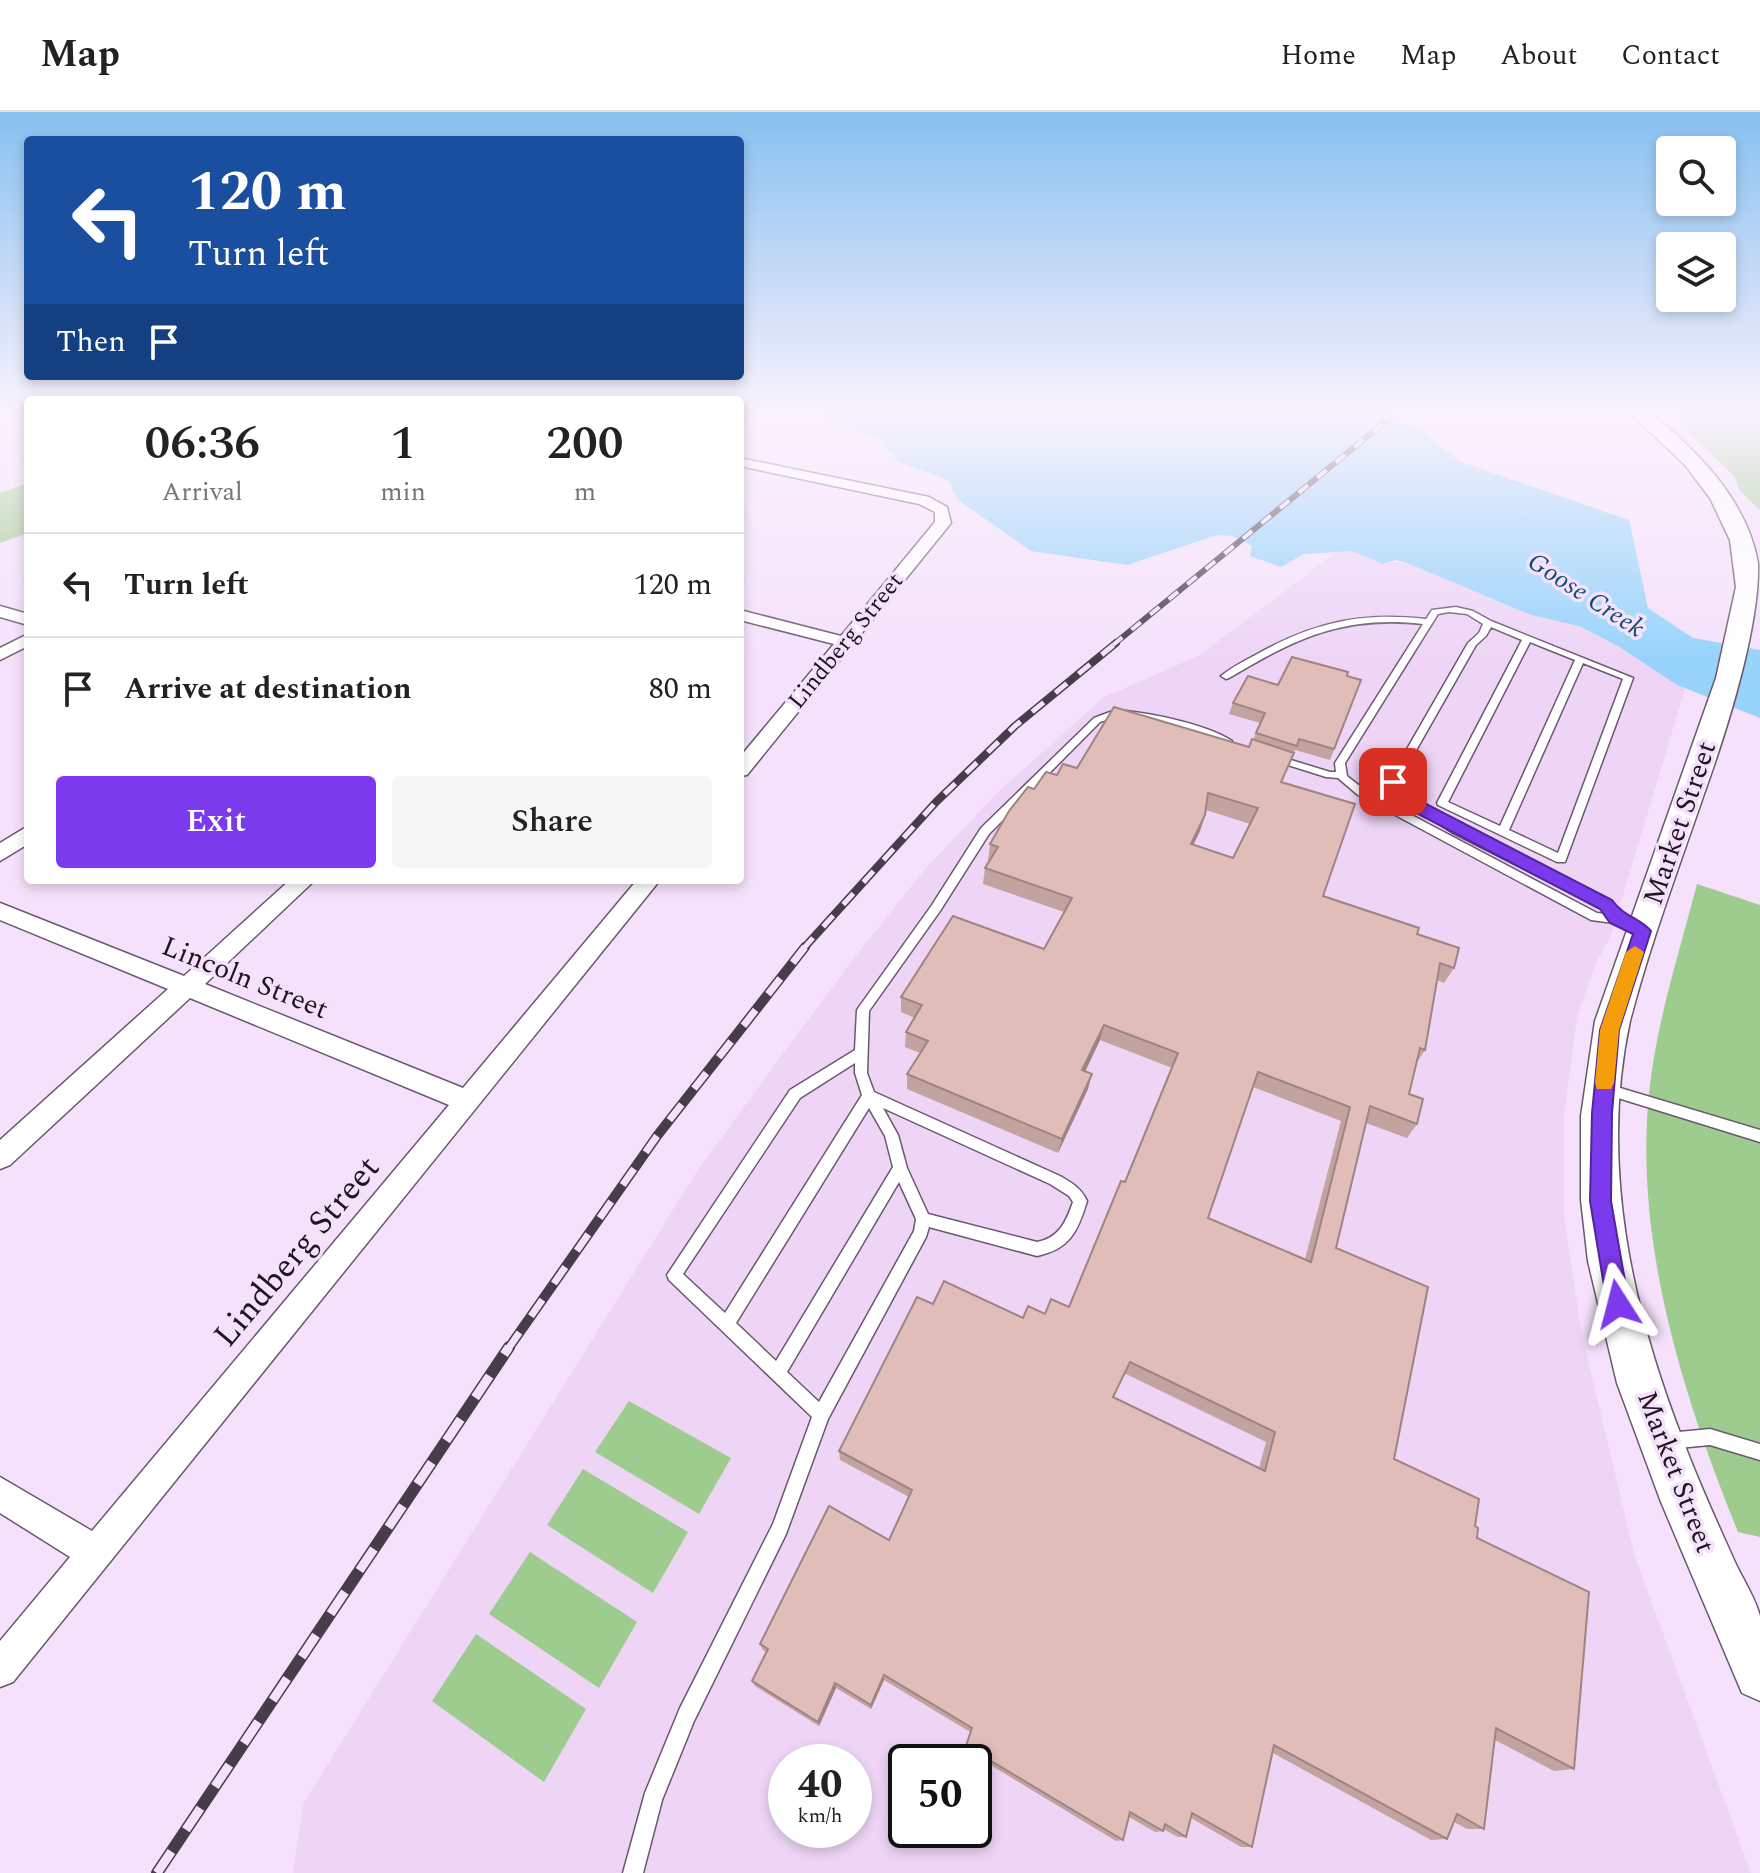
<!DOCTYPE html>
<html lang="en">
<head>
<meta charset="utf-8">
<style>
	body { margin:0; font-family:Spectral,serif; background:#f6f6f6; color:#222; height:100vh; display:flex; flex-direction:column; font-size:30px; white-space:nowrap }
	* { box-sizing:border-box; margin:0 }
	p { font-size:26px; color:#767676 }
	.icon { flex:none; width:44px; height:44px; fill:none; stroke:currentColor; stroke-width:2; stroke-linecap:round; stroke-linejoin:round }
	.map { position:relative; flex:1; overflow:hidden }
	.drawer { position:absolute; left:24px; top:284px; width:720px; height:488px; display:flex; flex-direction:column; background:#fff; border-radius:8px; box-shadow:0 4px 12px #0003 }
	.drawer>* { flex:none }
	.banner { position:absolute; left:24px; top:24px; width:720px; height:244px; border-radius:8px; box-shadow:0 4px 12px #0003; background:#1a4fa0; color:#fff; overflow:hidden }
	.tools { position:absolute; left:1656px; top:24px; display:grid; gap:16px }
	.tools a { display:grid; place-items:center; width:80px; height:80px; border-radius:8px; background:#fff; box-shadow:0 4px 12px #0003; font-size:40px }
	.speed { position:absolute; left:768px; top:1632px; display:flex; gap:16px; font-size:40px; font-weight:700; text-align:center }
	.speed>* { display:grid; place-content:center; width:104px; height:104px; border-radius:50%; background:#fff; box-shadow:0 4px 12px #0003; line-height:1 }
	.speed small { font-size:20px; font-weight:400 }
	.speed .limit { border:4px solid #111; border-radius:12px; background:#fff; color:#111 }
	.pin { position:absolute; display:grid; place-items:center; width:68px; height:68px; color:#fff; margin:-34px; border-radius:16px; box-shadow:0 4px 12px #0006 }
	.me { position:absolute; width:88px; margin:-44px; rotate:351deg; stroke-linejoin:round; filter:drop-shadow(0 0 6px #0008) }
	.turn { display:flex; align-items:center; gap:28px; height:168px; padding:0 32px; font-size:36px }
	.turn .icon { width:104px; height:104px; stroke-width:2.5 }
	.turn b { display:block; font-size:56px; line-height:68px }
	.then { display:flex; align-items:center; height:76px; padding:0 32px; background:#0003; gap:16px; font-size:30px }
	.eta { display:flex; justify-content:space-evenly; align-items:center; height:136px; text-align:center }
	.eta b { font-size:48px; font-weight:600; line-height:56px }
	.primary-button { display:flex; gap:16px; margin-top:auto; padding:16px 32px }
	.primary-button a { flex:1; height:92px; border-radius:8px; background:#7c3aed; color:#fff; font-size:32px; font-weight:600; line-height:92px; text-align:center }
	.primary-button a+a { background:#f6f6f6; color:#222 }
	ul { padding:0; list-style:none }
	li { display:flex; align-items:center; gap:24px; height:104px; padding:0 32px; border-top:2px solid #e0e0e0 }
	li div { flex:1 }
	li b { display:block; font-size:30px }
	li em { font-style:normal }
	header { display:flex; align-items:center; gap:48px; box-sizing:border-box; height:112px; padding:0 40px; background:#fff; border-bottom:2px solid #e0e0e0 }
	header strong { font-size:38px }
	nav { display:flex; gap:44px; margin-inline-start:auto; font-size:28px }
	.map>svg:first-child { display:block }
</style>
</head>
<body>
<header>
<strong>Map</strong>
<nav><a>Home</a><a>Map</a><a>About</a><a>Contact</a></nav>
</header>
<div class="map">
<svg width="1760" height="1761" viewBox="0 0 1760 1761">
	<rect width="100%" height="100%" fill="#f5e1fb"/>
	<path fill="#eed5f6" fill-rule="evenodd" d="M1352,439L1383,451L1405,450L1531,503L1579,514L1618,534L1685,577L1610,826L1595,853L1577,905L1564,1004V1104L1581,1219L1635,1445L1751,1761H293L303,1692L699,1056L847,855L925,757L999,679L1104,585L1198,544L1337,440ZM786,1650H854V1718H786ZM906,1650H974V1718H906Z"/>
	<g fill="#9dcc8e">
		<polygon points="1678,301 1760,301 1760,398 1740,379 1734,364 1688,319 1686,307"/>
		<polygon points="28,371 28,421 0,431 0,381"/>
		<path d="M1697,772L1760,793V1425L1738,1420C1682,1282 1632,1123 1650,973C1658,905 1680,838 1697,772Z"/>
		<polygon points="629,1289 731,1346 699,1402 595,1340"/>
		<polygon points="583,1357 688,1420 653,1481 547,1413"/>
		<polygon points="530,1440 637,1510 599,1576 489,1502"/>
		<polygon points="476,1522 586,1597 544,1670 432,1589"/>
	</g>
	<polygon fill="#97d3fb" points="814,301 1379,301 1417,315 1459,349 1629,408 1648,496 1693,526 1760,538 1760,606 1677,573 1618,534 1579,514 1531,503 1405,450 1395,448 1383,452 1352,439 1304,442 1281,455 1250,444 1252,434 1233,424 1217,423 1127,453 1031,439 958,388 948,368 898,350 880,327"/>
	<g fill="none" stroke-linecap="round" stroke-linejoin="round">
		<defs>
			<g id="service">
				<path d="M1456,495L1473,499L1491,509L1633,566L1565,750H1557L1438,693L1437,691L1522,528L1491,515L1486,524L1476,533L1398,670L1408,682L1460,716L1610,790L1620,804L1646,816L1648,819L1646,822H1638L1614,811L1591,808L1358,683L1338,666L1326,665L1272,648L1270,646L1275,643L1330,660H1336L1335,651L1423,512C1344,503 1296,526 1229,566L1226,567L1221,564C1232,555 1246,548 1259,541C1316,510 1361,500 1426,507L1432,498ZM1449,500L1467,502L1483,512L1479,521L1468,531L1388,670L1401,686L1453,721L1602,796L1606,802L1597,801L1366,679L1347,664L1345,651L1438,502ZM1530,530L1575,548L1500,714L1448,690ZM1583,551L1623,567L1558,741L1509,718Z"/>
				<path d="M1126,599C1155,602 1208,613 1232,629L1227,632C1187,620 1142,594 1100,610L989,722L940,799L869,899L867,961L874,980L1060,1064C1072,1071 1081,1076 1087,1089C1078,1119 1070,1137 1037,1144L929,1115L926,1125L828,1307L786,1422L694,1609L662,1688L643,1761H623L645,1681L680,1596L773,1412L812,1305L669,1168L667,1163L790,978L855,938L857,898L859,895L932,793L981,716L1094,606L1110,600ZM855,951V961L862,983L725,1201L683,1162L800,986ZM869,996L885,1024L893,1055L776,1249L736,1211ZM883,996L1050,1072L1069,1084L1073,1090C1066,1110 1059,1126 1037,1130L928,1102L907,1056L898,1023ZM899,1070L916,1107L914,1119L819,1290L787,1260Z"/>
				<polygon points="1607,972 1760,1018 1760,1030 1602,981 1601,977 1602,973"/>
				<polygon points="1710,1317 1760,1332 1760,1348 1710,1333 1668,1337 1662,1335 1660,1329 1662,1323 1668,1321"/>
			</g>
			<g id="minor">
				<polygon points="740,346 929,385 947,395 951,411 747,663 740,664 740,645 834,532 740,508 740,498 841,524 935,410 935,400 919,392 740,354"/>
				<polygon points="0,494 28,502 28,513 0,505"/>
				<polygon points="28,522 28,534 0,548 0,536"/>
				<polygon points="28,714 28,732 0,749 0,731"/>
				<polygon points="290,768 315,768 205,872 463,976 637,768 660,768 13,1570 0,1575 0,1529 70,1445 0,1401 0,1365 92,1419 449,993 190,886 10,1053 0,1057 0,1028 168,877 0,808 0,791 184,864"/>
			</g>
			<path id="secondary" d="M1630,301H1651C1698,340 1747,388 1758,451C1760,514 1727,618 1705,679C1679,755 1650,832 1630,909C1599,1052 1632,1198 1684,1331C1699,1371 1717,1410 1734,1448C1742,1466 1755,1485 1760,1504C1760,1526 1760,1565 1760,1589L1742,1581L1661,1390L1617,1271L1588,1149L1581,1088V1004L1595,909L1716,566L1736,475L1730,428L1710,386L1685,353Z"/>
		</defs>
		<use href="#service" stroke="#69586e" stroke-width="3"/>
		<use href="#minor" stroke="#69586e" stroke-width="3"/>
		<use href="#secondary" stroke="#69586e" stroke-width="3"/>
		<use href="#service" fill="#fff" fill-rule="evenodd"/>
		<use href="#minor" fill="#fff" fill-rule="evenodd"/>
		<use href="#secondary" fill="#fff" fill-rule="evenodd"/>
		<defs>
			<polyline id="rail-far3" points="1113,533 1396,301"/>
			<polyline id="rail-far2" points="803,837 936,690 1015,614 1116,531"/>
			<polyline id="rail-far1" points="508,1237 657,1024 805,835"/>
			<polyline id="rail" points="157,1761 509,1235"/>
		</defs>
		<use href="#rail-far3" stroke="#473d4a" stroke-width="6"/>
		<use href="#rail-far2" stroke="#473d4a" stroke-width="8"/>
		<use href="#rail-far1" stroke="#473d4a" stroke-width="10"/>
		<use href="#rail" stroke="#473d4a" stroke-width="12"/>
		<use href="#rail-far3" stroke="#f5e1fb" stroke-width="4" stroke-dasharray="12" stroke-linecap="butt"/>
		<use href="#rail-far2" stroke="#f5e1fb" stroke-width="5" stroke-dasharray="15" stroke-linecap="butt"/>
		<use href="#rail-far1" stroke="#f5e1fb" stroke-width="7" stroke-dasharray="20" stroke-linecap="butt"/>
		<use href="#rail" stroke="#f5e1fb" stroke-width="9" stroke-dasharray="26" stroke-linecap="butt"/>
	</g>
	<path fill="#c2a39f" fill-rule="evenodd" d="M1347,564L1361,568L1330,648L1295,638L1282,670L1323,784L1417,822L1454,856L1444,871L1437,868L1425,938L1417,950L1409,982L1417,1012L1407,1026L1366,1011L1336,1136L1394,1347L1475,1414L1477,1426L1574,1657L1554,1659L1495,1628L1484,1717H1467L1454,1710L1447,1727L1431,1728L1273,1641L1252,1735H1241L1191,1706L1186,1725H1178L1163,1717V1719L1155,1720L1129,1705L1123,1728L1116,1729L964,1637L970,1620L884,1568L871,1597L836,1576L819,1614L755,1574L752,1569L766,1540L763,1538L760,1532L889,1428L909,1385L840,1348L839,1339L933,1192L1023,1206L1045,1202L1069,1195L1125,1070L1172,956L1100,928L1085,959L1088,977L1058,1041L907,977V962L920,941L905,935L906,920L915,906L901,900V885L1044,837L1064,800L983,772L985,756L989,749L988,748L990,732L1034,677L1057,663L1077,656L1249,635L1253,628L1260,611L1229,602L1233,591L1278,573ZM1206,698L1250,712L1233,746L1193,733L1200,719ZM1253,975L1341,1009L1305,1147L1208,1106ZM1124,1261L1266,1330L1259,1356L1113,1285Z"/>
	<g fill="#9e8482">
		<polygon points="1205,703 1200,719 1186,748 1191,732"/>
		<polygon points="1104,913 1100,928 1079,973 1082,958"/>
		<polygon points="1092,962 1088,977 1058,1041 1062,1027"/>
		<polygon points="884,1563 884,1568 871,1597 871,1593"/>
		<polygon points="835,1571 836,1576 819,1614 818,1610"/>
	</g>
	<g fill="#e1bdb9" stroke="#9e8482" stroke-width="2" fill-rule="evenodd">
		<polygon points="1292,545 1348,560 1347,564 1361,568 1334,637 1299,627 1297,634 1256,621 1265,601 1233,591 1248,564 1278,573"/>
		<path d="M1114,595L1249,635L1252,627L1294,641L1281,670L1355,692L1323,784L1419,816L1417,822L1459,836L1454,856L1440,851L1425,938L1420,936L1409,982L1423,987L1417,1012L1370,994L1336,1136L1428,1175L1394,1347L1479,1387L1475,1414L1478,1416L1477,1426L1589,1480L1574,1657L1496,1616L1484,1717L1457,1702L1447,1727L1274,1633L1252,1735L1192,1701L1186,1725L1165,1712L1163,1719L1130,1700L1123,1728L966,1634L972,1616L884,1563L871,1593L835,1571L818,1610L752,1569L768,1537L760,1532L829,1394L889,1428L912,1378L839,1339L917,1185L933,1192L944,1169L1023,1206L1028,1194L1045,1202L1051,1187L1069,1195L1121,1069L1125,1070L1178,941L1104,913L1082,958L1092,962L1062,1027L907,962L928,929L906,920L922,893L901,885L953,804L1044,837L1072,786L985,756L998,735L990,732L1009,699L1028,675L1034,677L1046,660L1057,663L1063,652L1077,656ZM1208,681L1258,696L1233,746L1191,732L1205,703ZM1258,960L1350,995L1311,1150L1208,1106ZM1130,1250L1275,1320L1265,1359L1113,1285Z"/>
	</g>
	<linearGradient id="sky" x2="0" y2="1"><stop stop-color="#87c0f0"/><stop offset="0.55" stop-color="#faf2fd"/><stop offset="1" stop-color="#faf2fd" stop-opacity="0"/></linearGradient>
	<rect width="1760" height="548" fill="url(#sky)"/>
	<path fill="#7c3aed" stroke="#51269a" stroke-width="2" d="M1393,665L1398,667L1404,677L1430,694L1612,788C1624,805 1640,806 1651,819L1619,918L1612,1001L1611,1089L1629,1192L1626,1200L1618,1203L1610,1200L1607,1192L1590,1089L1592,1001L1600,918L1633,822L1610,811L1600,797L1418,702L1392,684L1385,670Z"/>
	<polygon fill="#f59e0b" points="1635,834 1644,840 1619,918 1614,971 1611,977 1597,977 1595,971 1600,918 1626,840"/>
	<g text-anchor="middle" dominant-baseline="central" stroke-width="7" stroke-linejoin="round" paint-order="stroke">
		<g font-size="24" fill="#1d161f" stroke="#f5e1fb">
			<text transform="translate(846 529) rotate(-51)">Lindberg Street</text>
		</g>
		<g font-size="26" font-style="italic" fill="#124e6e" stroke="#f5e1fb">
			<text transform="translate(1586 483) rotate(33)">Goose Creek</text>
		</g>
		<g font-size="28" fill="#1d161f" stroke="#f5e1fb">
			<text transform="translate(1680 711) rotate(-71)">Market Street</text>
			<text transform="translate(245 866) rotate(22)">Lincoln Street</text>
			<text transform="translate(1676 1360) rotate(69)">Market Street</text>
		</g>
		<g font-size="34" fill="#1d161f" stroke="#f5e1fb">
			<text transform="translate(297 1140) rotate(-50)">Lindberg Street</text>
		</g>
	</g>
</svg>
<div class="tools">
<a><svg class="icon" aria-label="search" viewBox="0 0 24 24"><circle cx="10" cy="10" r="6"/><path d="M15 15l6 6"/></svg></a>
<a><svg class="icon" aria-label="layers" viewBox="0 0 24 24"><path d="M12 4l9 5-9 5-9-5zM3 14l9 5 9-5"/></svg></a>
</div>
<div class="speed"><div>40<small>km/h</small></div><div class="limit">50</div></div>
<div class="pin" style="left:1393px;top:670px;background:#d93025"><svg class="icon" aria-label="arrive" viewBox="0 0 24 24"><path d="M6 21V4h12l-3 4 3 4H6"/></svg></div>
<svg class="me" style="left:1618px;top:1192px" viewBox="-20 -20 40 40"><path d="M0-17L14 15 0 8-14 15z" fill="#7c3aed" stroke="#fff" stroke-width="4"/></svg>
<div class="banner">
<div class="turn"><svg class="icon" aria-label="left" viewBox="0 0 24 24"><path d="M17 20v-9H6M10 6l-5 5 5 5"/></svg><div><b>120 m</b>Turn left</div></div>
<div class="then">Then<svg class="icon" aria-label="arrive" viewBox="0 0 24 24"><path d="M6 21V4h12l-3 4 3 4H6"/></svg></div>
</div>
<section class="drawer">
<div class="eta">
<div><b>06:36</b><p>Arrival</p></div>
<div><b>1</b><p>min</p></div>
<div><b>200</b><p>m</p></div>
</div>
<ul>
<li><svg class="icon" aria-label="left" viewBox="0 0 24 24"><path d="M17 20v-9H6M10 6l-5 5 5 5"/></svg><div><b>Turn left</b></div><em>120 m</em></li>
<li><svg class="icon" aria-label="arrive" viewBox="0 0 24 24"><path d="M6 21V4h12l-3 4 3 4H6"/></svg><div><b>Arrive at destination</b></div><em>80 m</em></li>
</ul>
<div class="primary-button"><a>Exit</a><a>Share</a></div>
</section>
</div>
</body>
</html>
